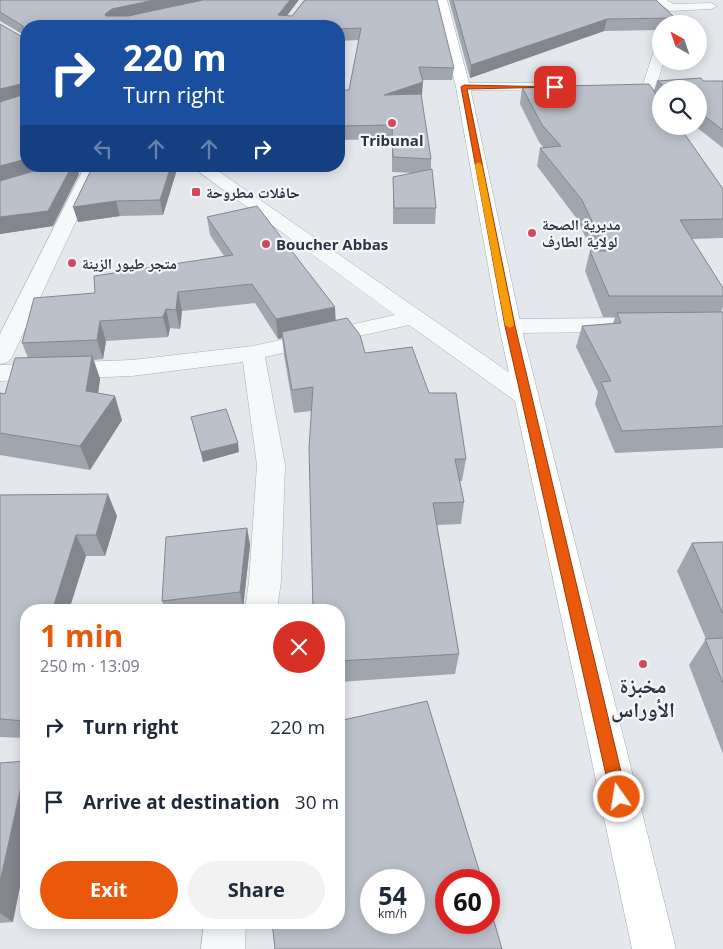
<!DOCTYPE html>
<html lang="en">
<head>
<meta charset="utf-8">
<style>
	body { margin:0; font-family:"Open Sans","Noto Naskh Arabic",sans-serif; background:#f2f2f3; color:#1f2937; height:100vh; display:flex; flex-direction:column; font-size:19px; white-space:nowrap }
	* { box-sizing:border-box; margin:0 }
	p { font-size:16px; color:#747a83 }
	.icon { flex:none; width:28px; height:28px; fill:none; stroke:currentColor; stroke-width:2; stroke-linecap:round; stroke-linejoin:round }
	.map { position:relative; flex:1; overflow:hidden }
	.panel { position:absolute; left:20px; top:604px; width:325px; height:325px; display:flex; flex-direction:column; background:#fff; border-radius:20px; box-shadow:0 2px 12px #0003 }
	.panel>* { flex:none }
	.hud { position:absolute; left:20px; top:20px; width:325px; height:152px; border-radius:20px; box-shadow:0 2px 12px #0003; background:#1a4fa0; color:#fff; overflow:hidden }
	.needle { width:32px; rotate:320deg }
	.buttons { position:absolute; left:652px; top:15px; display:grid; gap:10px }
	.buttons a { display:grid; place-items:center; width:55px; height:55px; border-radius:50%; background:#fff; box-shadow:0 2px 12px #0003; font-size:25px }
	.speed { position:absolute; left:360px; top:869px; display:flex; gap:10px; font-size:25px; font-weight:700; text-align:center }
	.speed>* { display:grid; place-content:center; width:65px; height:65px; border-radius:50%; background:#fff; box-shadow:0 2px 12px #0003; line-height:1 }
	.speed small { font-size:12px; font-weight:400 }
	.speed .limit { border:8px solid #d22; background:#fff; color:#111 }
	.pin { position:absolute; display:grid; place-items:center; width:42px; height:42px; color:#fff; margin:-21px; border-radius:10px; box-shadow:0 2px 8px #0006 }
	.me { position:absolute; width:55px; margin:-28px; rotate:347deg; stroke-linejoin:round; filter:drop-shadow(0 0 4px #0008) }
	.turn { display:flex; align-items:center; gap:18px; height:105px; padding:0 20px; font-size:22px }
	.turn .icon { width:65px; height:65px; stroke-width:2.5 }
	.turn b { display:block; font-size:35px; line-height:42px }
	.lanes { display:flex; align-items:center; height:48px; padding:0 20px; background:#0003; justify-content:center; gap:25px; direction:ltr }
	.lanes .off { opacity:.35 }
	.round { display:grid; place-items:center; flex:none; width:52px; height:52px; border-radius:26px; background:#f2f2f3 }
	.overview { display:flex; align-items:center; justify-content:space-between; height:85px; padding:0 20px }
	h1 { font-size:30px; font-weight:700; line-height:38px; color:#ea580c }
	.cta { display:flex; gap:10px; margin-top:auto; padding:10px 20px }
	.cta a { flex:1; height:58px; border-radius:30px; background:#ea580c; color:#fff; font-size:20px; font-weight:700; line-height:58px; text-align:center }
	.cta a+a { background:#f2f2f3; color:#1f2937 }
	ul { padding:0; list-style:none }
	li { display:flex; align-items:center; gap:15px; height:75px; padding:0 20px }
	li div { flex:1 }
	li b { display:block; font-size:19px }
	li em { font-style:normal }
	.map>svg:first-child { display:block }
</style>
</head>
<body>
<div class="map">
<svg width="723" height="949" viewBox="0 0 723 949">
	<rect width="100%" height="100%" fill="#e4e7ec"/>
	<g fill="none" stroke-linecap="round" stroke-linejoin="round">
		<defs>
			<g id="street">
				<polygon points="654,0 667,0 673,4 711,3 717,6 711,9 670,11"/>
				<polygon points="661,44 661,61 664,61 656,87 654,90 644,90 642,87 655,48"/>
				<polygon points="463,83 559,83 566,87 559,91 458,90 456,87 458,84"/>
				<polygon points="85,166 102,166 12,357 8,362 0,364 0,334"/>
				<polygon points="191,166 211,166 536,391 539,397 536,403 527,405 518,403 409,325 265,357 285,465 281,581 277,610 245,610 249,581 257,465 243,362 132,376 0,381 0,365 132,360 253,346 395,315"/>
				<polygon points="621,318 629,320 632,325 629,330 621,332 510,333 502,331 499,326 502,321 510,319"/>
				<polygon points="204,922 246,922 245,949 201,949"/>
			</g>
			<polygon id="primary" points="435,0 447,0 470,87 521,326 676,949 632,949 499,326 456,87"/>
		</defs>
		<use href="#street" stroke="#a9aeb7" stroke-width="1"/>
		<use href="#primary" stroke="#a3abb8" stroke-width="1"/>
		<use href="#street" fill="#f7f8fa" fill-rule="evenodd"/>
		<use href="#primary" fill="#fff" fill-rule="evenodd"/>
	</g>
	<g fill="#a1a5ae">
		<polygon points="0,0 292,16 304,0 454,68 452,80 422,80 422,95 421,95 431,159 431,169 436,208 435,224 393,224 393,177 414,173 392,172 392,139 339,140 339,90 349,90 359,40 339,41 339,26 26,26 26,166 77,166 79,174 53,226 0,234 0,24 24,38 24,35 0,21"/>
		<polygon points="449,0 656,0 675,18 673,24 661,24 661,30 604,31 470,78"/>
		<polygon points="657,81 723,81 723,148 695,126 699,126 699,89 661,89 661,100 659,98 723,189 723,238 692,239 723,288 723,307 721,312 723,312 723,448 615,453 595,404 598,392 576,347 582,326 613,323 615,317 603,317 585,271 590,251 592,251 577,219 537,166 540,148 544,148 539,142 520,104 522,87 654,91"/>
		<polygon points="93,166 178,166 163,215 120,216 78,222"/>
		<polygon points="207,217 336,321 365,353 429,393 466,459 462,481 460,481 464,502 461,524 437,525 459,654 455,674 339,682 339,610 311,411 294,413 284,355 282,338 278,339 255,303 182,311 180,329 170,328 168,337 106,341 103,359 94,360 100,379 98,393 122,420 90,470 0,455 0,393 5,394 28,358 22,343 95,293 224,256 210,235"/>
		<polygon points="191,417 239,452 203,462"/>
		<polygon points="0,495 117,516 105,556 86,556 69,610 26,610 26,738 0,737"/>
		<polygon points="247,528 250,545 243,608 229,610 165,610 162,601"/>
		<polygon points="723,542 723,754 689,665 706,639 677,571 692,543"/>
		<polygon points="0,763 13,922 0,923"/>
	</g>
	<g fill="#83868d">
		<polygon points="154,0 209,0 107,26 105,14 112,9"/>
		<polygon points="290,0 299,0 279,26 278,15"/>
		<polygon points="607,19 604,31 470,78 471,65"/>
		<polygon points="423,82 422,95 384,108 384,95"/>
		<polygon points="21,84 26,97 0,103 0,89"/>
		<polygon points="26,159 26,166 55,166 0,182 0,166"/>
		<polygon points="72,166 77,166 79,174 53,226 0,234 0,217"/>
		<polygon points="171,166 178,166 163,215 160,200"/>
		<polygon points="116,201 120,216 78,222 73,207"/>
		<polygon points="178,292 182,311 180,329 176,310"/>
		<polygon points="335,307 336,326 282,332 282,338 278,339 276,319"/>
		<polygon points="166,309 170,328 168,337 163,317"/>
		<polygon points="100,321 106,341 103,359 97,340"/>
		<polygon points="92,356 100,379 95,415 86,391"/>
		<polygon points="115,396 122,420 90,470 80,446"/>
		<polygon points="238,443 239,452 203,462 201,452"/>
		<polygon points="108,494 117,516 105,556 96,535"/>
		<polygon points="247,528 250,545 243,608 240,592"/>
		<polygon points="76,535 86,556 69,610 54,610 53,608"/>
		<polygon points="26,764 26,856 13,922 0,913 0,882"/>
	</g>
	<g fill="#bbc0ca" stroke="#83868d" fill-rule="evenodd">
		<polygon points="0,0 154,0 112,9 105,14 106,16 128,16 203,0 290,0 278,15 292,16 305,0 437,0 454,68 419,67 423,82 384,95 421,94 431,159 393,157 392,125 339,126 339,90 349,90 361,28 339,29 339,26 26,26 26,159 0,166 0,102 22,95 24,86 21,84 0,89 0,24 24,38 23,26 0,12"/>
		<polygon points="453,0 656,0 675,18 607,19 471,65"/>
		<polygon points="701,78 703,81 723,81 723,130 699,112 699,89 668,89 657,81"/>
		<polygon points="649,84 661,101 661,126 679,126 723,189 723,219 680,220 723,288 723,296 609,296 590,251 606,251 582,200 540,148 561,146 542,125 522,87"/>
		<polygon points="51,166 72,166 48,211 0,217 0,181"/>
		<polygon points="93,166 171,166 160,200 116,201 73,207"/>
		<polygon points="432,169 436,208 394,208 393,177"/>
		<polygon points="257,206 335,307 276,319 252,284 178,292 176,310 166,309 163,317 100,321 97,340 22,343 34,298 95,293 94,276 233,255 207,217"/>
		<polygon points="723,312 723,426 622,431 601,382 611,381 582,326 621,323 617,313"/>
		<polygon points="347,318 360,335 365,353 412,347 429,393 456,393 466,459 455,459 464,502 433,503 459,654 339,661 339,610 313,610 309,448 313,387 292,390 282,332"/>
		<polygon points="92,356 86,391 115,396 80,446 0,433 0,393 5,394 15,358"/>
		<polygon points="226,409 238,443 201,452 191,417"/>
		<polygon points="108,494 96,535 76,535 53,608 26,610 26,721 0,719 0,495"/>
		<polygon points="247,528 240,592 162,601 166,537"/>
		<polygon points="723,542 723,614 692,543"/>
		<polygon points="723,638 723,683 705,639"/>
		<path d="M427,701L482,880H446V922H489V904L502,949H275L272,922H339V721ZM371,880H414V922H371Z"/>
		<polygon points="26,761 26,764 0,882 0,763"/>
	</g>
	<polygon fill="#ea580c" stroke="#983908" points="464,85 558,87 467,89 515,326 627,797 625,802 619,805 613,802 611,797 505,326 461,87"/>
	<polygon fill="#f59e0b" points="478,162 482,165 514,325 510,328 505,325 475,165"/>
	<g fill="#d1495b" stroke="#f4f6f9" stroke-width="2">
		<circle cx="392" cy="123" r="5"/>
		<rect x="191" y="187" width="10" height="10" rx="2.5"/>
		<circle cx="532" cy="233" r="5"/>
		<circle cx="266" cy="244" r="5"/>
		<circle cx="72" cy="263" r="5"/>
		<circle cx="643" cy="664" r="5"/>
	</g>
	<g text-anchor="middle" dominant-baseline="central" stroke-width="4.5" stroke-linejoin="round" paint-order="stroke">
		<g font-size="15" font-weight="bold" fill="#2b3445" stroke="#f4f6f9" text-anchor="start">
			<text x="392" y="140" text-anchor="middle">Tribunal</text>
			<text x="206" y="192">حافلات مطروحة</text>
			<text x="542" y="224">مديرية الصحة<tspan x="542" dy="17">لولاية الطارف</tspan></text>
			<text x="276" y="244">Boucher Abbas</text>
			<text x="82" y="263">متجر طيور الزينة</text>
		</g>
		<g font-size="21" font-weight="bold" fill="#2b3445" stroke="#f4f6f9">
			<text x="643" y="685">مخبزة<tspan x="643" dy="24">الأوراس</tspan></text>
		</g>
	</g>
</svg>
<div class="buttons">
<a><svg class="needle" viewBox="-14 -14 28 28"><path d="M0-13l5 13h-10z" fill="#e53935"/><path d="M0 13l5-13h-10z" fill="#747a83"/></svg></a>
<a><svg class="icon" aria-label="search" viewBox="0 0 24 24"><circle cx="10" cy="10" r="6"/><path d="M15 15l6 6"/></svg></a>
</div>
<div class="speed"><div>54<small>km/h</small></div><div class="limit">60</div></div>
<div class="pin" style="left:555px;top:87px;background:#d93025"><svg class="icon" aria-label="arrive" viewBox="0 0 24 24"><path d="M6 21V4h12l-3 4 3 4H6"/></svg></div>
<svg class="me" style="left:619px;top:797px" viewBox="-20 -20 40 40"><circle r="17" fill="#ea580c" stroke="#fff" stroke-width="3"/><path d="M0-11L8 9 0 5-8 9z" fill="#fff"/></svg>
<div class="hud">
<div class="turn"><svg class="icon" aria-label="right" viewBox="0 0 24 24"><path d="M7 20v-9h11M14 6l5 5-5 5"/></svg><div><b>220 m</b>Turn right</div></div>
<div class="lanes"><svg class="icon off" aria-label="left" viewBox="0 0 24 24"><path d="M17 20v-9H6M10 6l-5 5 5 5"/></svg><svg class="icon off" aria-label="ahead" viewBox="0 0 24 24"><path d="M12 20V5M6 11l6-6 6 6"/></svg><svg class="icon off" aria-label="ahead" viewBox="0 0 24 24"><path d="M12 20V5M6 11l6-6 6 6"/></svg><svg class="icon" aria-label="right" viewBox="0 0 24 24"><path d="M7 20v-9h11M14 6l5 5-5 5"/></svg></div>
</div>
<section class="panel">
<div class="overview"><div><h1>1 min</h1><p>250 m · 13:09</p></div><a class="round" style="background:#d93025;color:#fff"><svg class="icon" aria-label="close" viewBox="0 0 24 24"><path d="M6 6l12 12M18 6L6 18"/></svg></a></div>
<ul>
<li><svg class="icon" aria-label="right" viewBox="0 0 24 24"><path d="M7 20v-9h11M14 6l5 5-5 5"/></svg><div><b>Turn right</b></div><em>220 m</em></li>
<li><svg class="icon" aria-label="arrive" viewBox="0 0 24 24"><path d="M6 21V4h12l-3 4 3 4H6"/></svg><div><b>Arrive at destination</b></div><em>30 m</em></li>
</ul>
<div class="cta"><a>Exit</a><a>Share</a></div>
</section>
</div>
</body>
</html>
